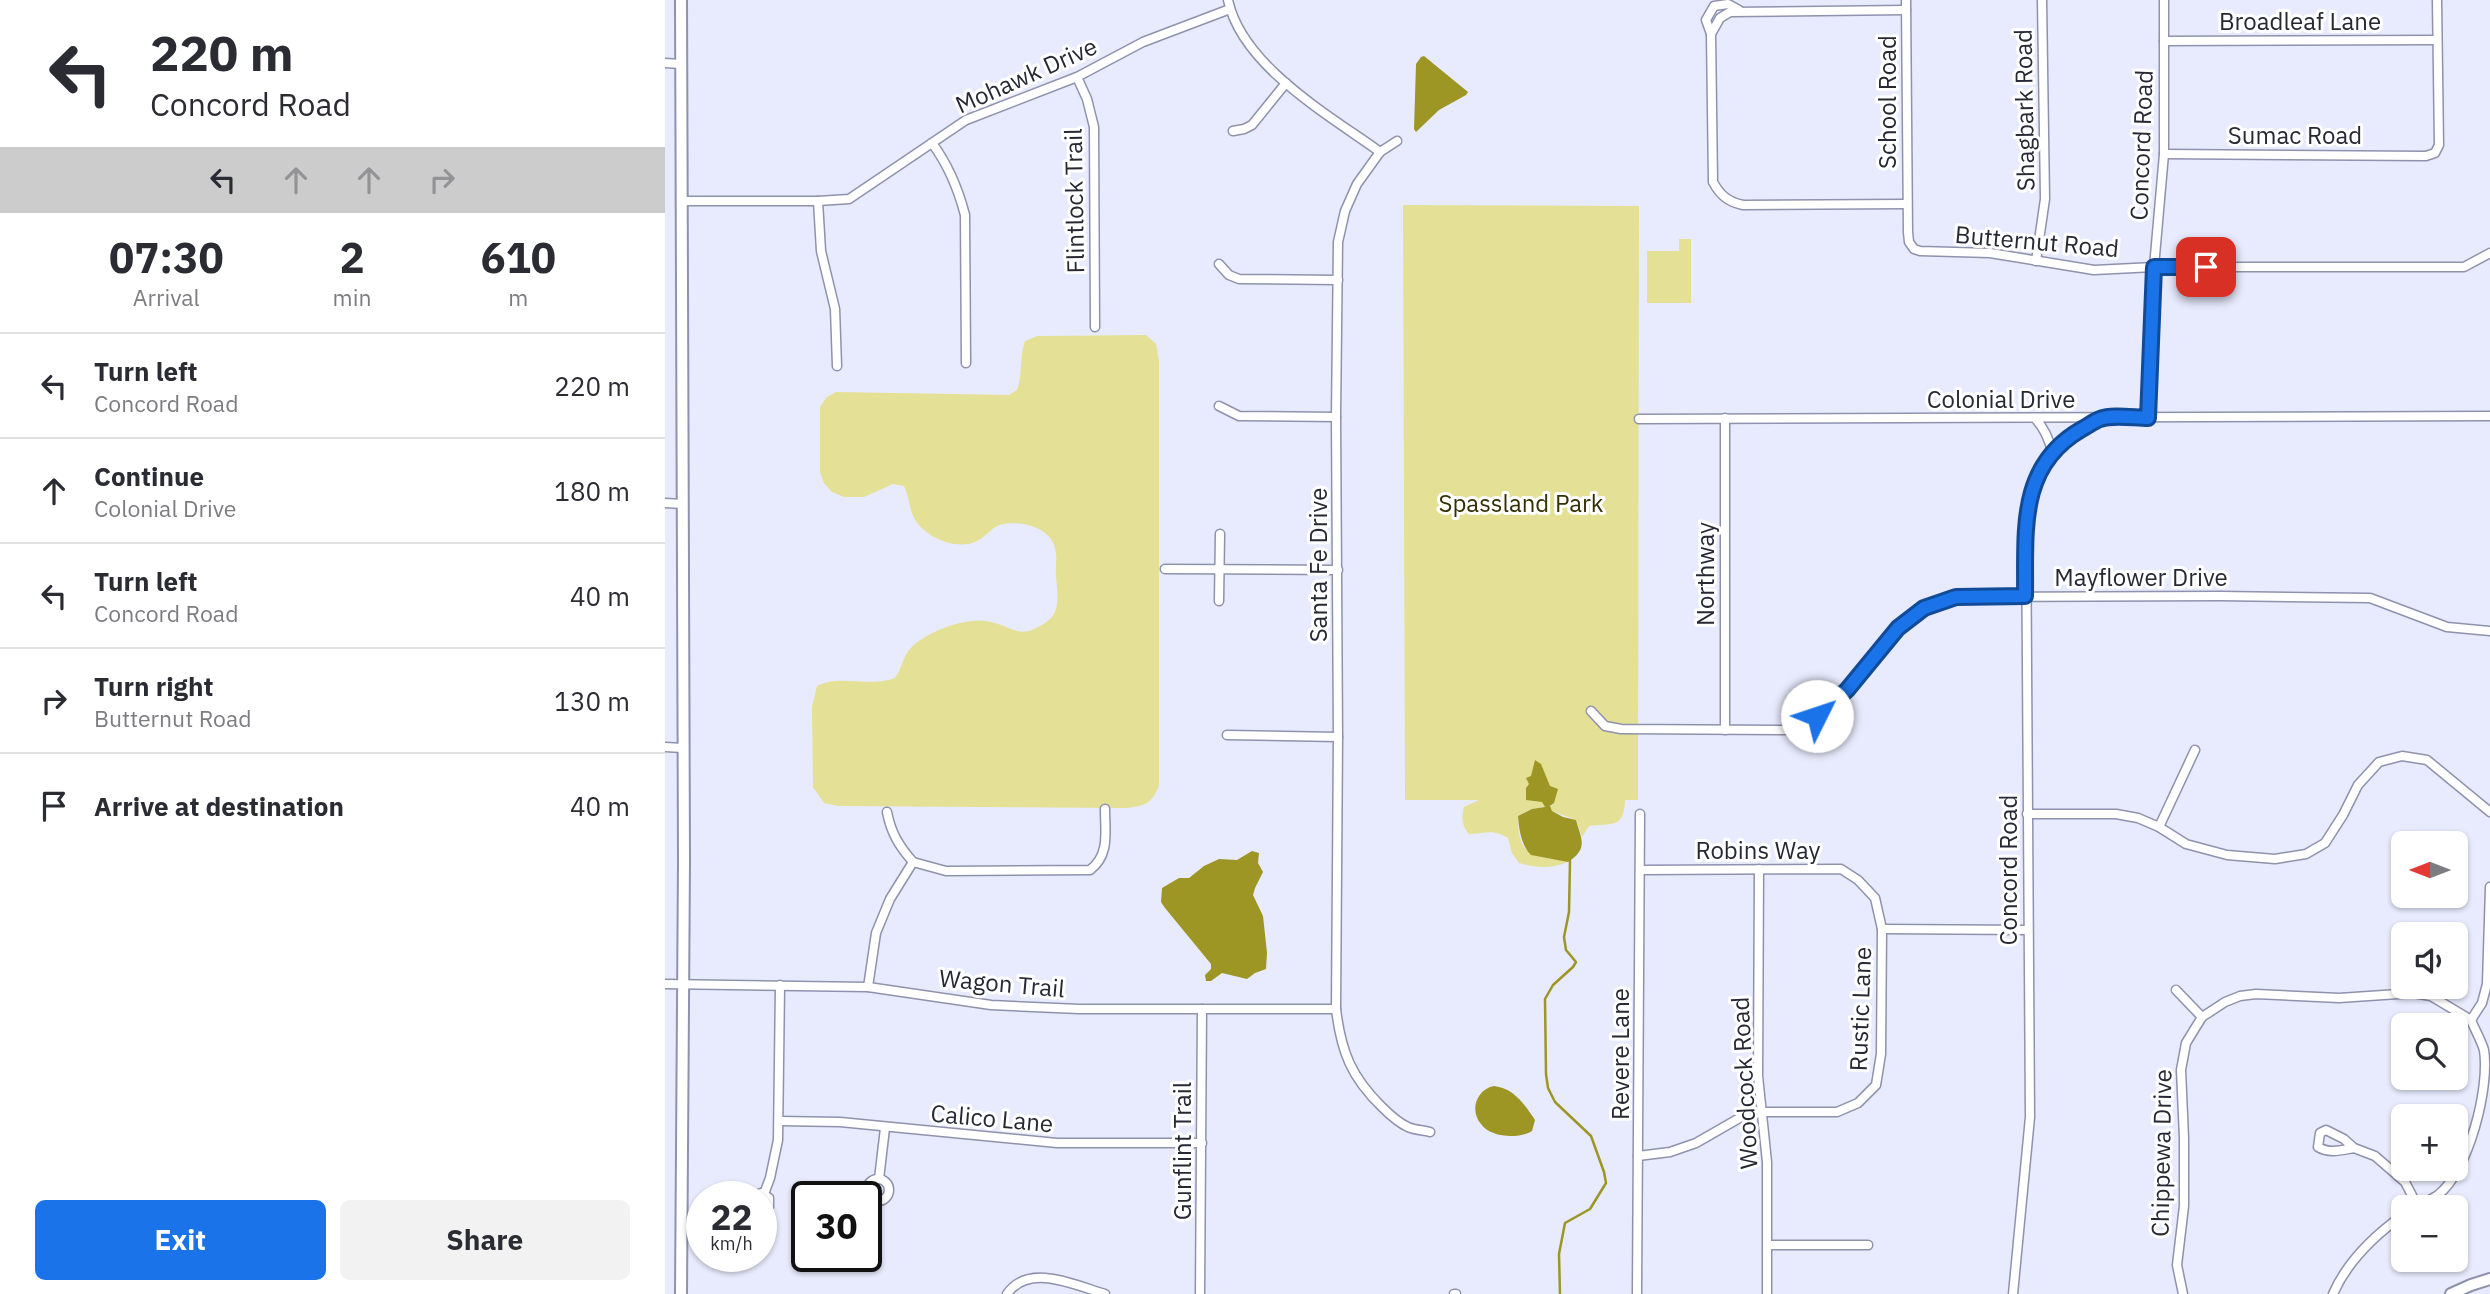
<!DOCTYPE html>
<html lang="en">
<head>
<meta charset="utf-8">
<style>
	body { margin:0; font-family:"IBM Plex Sans",sans-serif; background:#f2f2f3; color:#2b2b33; height:100vh; display:flex; flex-direction:column; font-size:26px; white-space:nowrap }
	* { box-sizing:border-box; margin:0 }
	p { font-size:23px; color:#7c7c81 }
	.icon { flex:none; width:38px; height:38px; fill:none; stroke:currentColor; stroke-width:2; stroke-linecap:round; stroke-linejoin:round }
	.map { position:relative; flex:1; overflow:hidden }
	.sheet { display:flex; flex-direction:column; background:#fff; width:665px }
	.sheet>* { flex:none }
	.hud { background:#fff; color:#2b2b33; overflow:hidden }
	.needle { width:46px; rotate:270deg }
	.controls { position:absolute; left:1726px; top:831px; display:grid; gap:14px }
	.controls a { display:grid; place-items:center; width:77px; height:77px; border-radius:10px; background:#fff; box-shadow:0 2px 5px #0004; font-size:35px }
	.speed { position:absolute; left:21px; top:1181px; display:flex; gap:14px; font-size:35px; font-weight:700; text-align:center }
	.speed>* { display:grid; place-content:center; width:91px; height:91px; border-radius:50%; background:#fff; box-shadow:0 2px 5px #0004; line-height:1 }
	.speed small { font-size:18px; font-weight:400 }
	.speed .limit { border:4px solid #111; border-radius:10px; background:#fff; color:#111 }
	.pin { position:absolute; display:grid; place-items:center; width:60px; height:60px; color:#fff; margin:-30px; border-radius:14px; box-shadow:0 4px 10px #0006 }
	.me { position:absolute; width:77px; margin:-38px; rotate:49deg; stroke-linejoin:round; filter:drop-shadow(0 0 5px #0008) }
	.turn { display:flex; align-items:center; gap:24px; height:147px; padding:0 35px; font-size:32px }
	.turn .icon { width:91px; height:91px; stroke-width:2.5 }
	.turn b { display:block; font-size:49px; line-height:60px }
	.lanes { display:flex; align-items:center; height:66px; padding:0 35px; background:#0003; justify-content:center; gap:35px; direction:ltr }
	.lanes .off { opacity:.35 }
	.eta { display:flex; justify-content:space-evenly; align-items:center; height:119px; text-align:center }
	.eta b { font-size:42px; font-weight:800; line-height:49px }
	.action { display:flex; gap:14px; margin-top:auto; padding:14px 35px }
	.action a { flex:1; height:80px; border-radius:10px; background:#1a73e8; color:#fff; font-size:28px; font-weight:800; line-height:80px; text-align:center }
	.action a+a { background:#f2f2f3; color:#2b2b33 }
	ul { padding:0; list-style:none }
	li { display:flex; align-items:center; gap:21px; height:105px; padding:0 35px; border-top:2px solid #e1e1e2 }
	li div { flex:1 }
	li b { display:block; font-size:26px }
	li em { font-style:normal }
	main { display:flex; flex:1; min-height:0 }
	.map>svg:first-child { display:block }
</style>
</head>
<body>
<main>
<section class="sheet">
<div class="hud">
<div class="turn"><svg class="icon" aria-label="left" viewBox="0 0 24 24"><path d="M17 20v-9H6M10 6l-5 5 5 5"/></svg><div><b>220 m</b>Concord Road</div></div>
<div class="lanes"><svg class="icon" aria-label="left" viewBox="0 0 24 24"><path d="M17 20v-9H6M10 6l-5 5 5 5"/></svg><svg class="icon off" aria-label="ahead" viewBox="0 0 24 24"><path d="M12 20V5M6 11l6-6 6 6"/></svg><svg class="icon off" aria-label="ahead" viewBox="0 0 24 24"><path d="M12 20V5M6 11l6-6 6 6"/></svg><svg class="icon off" aria-label="right" viewBox="0 0 24 24"><path d="M7 20v-9h11M14 6l5 5-5 5"/></svg></div>
</div>
<div class="eta">
<div><b>07:30</b><p>Arrival</p></div>
<div><b>2</b><p>min</p></div>
<div><b>610</b><p>m</p></div>
</div>
<ul>
<li><svg class="icon" aria-label="left" viewBox="0 0 24 24"><path d="M17 20v-9H6M10 6l-5 5 5 5"/></svg><div><b>Turn left</b><p>Concord Road</p></div><em>220 m</em></li>
<li><svg class="icon" aria-label="ahead" viewBox="0 0 24 24"><path d="M12 20V5M6 11l6-6 6 6"/></svg><div><b>Continue</b><p>Colonial Drive</p></div><em>180 m</em></li>
<li><svg class="icon" aria-label="left" viewBox="0 0 24 24"><path d="M17 20v-9H6M10 6l-5 5 5 5"/></svg><div><b>Turn left</b><p>Concord Road</p></div><em>40 m</em></li>
<li><svg class="icon" aria-label="right" viewBox="0 0 24 24"><path d="M7 20v-9h11M14 6l5 5-5 5"/></svg><div><b>Turn right</b><p>Butternut Road</p></div><em>130 m</em></li>
<li><svg class="icon" aria-label="arrive" viewBox="0 0 24 24"><path d="M6 21V4h12l-3 4 3 4H6"/></svg><div><b>Arrive at destination</b></div><em>40 m</em></li>
</ul>
<div class="action"><a>Exit</a><a>Share</a></div>
</section>
<div class="map">
<svg width="1825" height="1294" viewBox="0 0 1825 1294">
	<rect width="100%" height="100%" fill="#e8ebfd"/>
	<g fill="#e4e095">
		<path d="M738,205L974,206L973,800H960C959,829 947,823 924,826L917,837L911,820L887,811L885,807L889,803L862,801L877,802L880,807L867,809L853,816C853,863 871,853 903,862C886,869 872,868 854,863L847,853L843,838C827,828 818,834 804,834C797,827 796,817 799,807L814,800H740Z"/>
		<polygon points="1014,239 1026,239 1026,303 982,303 982,251 1014,251"/>
		<path d="M481,335L491,344L494,361V786C486,805 479,806 460,808L173,806L159,803L148,787L147,707L152,686C176,674 203,688 230,678C237,669 237,659 244,650C259,632 304,615 326,622C351,628 354,640 380,623C397,613 392,592 391,575C390,568 392,561 391,554C390,529 360,520 338,524C327,526 322,536 312,541C293,551 262,538 251,521C244,511 245,498 239,486L228,484L199,497H179L167,492L159,483L155,472V407L162,397L171,392L344,395L352,390C358,374 354,358 360,341L372,336Z"/>
	</g>
	<g fill="#9d9524">
		<polygon points="759,56 803,92 801,95 774,110 751,132 749,129 751,64 756,57"/>
		<path d="M870,760L876,764L885,786L893,789L889,803L885,806L887,811L898,817L911,820C916,839 924,848 903,862L866,855C856,845 854,829 853,816L867,809L880,807L877,802L861,800V788L864,784L861,778L866,776Z"/>
		<polygon points="587,851 594,853 593,863 598,872 590,888 588,895 598,916 602,953 601,969 590,973 582,979 557,973 546,981 541,981 540,975 546,969 546,964 500,908 496,902 497,888 514,878 524,878 539,866 554,859 572,860"/>
		<path d="M829,1086C849,1088 860,1105 870,1120L867,1131C854,1139 826,1138 816,1124C804,1110 812,1089 829,1086Z"/>
	</g>
	<g fill="none" stroke-linecap="round" stroke-linejoin="round">
		<polyline stroke="#9d9524" stroke-width="2.5" points="895,1294 894,1254 900,1223 925,1209 941,1183 939,1172 926,1136 890,1102 883,1088 881,1074 880,999 888,985 908,967 911,962 901,950 899,937 904,912 905,861"/>
		<defs>
			<g id="street">
				<path d="M563,0C577,66 664,115 715,152"/>
				<polyline points="1241,0 1243,232 1244,242 1249,249 1255,251 1325,253 1429,270 1489,267 1799,267 1825,253"/>
				<path d="M1241,10L1065,12L1055,18L1046,34L1048,182C1055,195 1063,202 1078,205L1241,204"/>
				<polyline points="1046,34 1041,20 1049,6 1063,4 1074,10"/>
				<polyline points="1499,41 1772,40"/>
				<polyline points="0,63 16,64"/>
				<polyline points="412,77 422,99 429,127 430,327"/>
				<polyline points="568,131 579,129 587,125 621,83"/>
				<path d="M732,141L715,152L692,184L680,211L673,242L671,417L673,737L671,1009C676,1051 686,1077 717,1107C724,1114 734,1123 743,1127C749,1130 758,1130 765,1132"/>
				<path d="M267,143C284,166 293,188 300,215L301,363"/>
				<polyline points="1499,154 1761,156 1770,153 1774,145 1772,0"/>
				<polyline points="17,201 153,201 184,199 301,120 412,77 478,42 565,9"/>
				<polyline points="153,201 156,251 170,309 172,366"/>
				<polyline points="1371,261 1380,199 1377,0"/>
				<polyline points="554,264 564,275 574,279 673,280"/>
				<polyline points="554,406 574,416 671,417"/>
				<polyline points="1060,418 1060,730"/>
				<path d="M1370,418C1379,428 1384,438 1387,452"/>
				<polyline points="1483,418 1489,267 1499,154 1499,0"/>
				<polyline points="974,419 1825,416"/>
				<polyline points="0,503 18,504"/>
				<polyline points="500,569 673,570"/>
				<polyline points="554,601 555,534"/>
				<polyline points="926,711 940,726 956,729 1120,730 1152,716 1183,690 1233,628 1259,608 1291,597 1555,596 1705,598 1782,627 1825,631"/>
				<polyline points="562,735 673,737"/>
				<polyline points="0,747 18,748"/>
				<polyline points="1362,814 1451,814 1473,818 1494,827 1521,844 1562,855 1610,859 1641,854 1660,843 1678,815 1693,785 1714,762 1737,756 1762,760 1825,812"/>
				<polyline points="1494,827 1530,750"/>
				<path d="M248,862L281,871L425,870C445,855 440,832 440,809"/>
				<polyline points="1094,869 1093,1076 1102,1162 1102,1294"/>
				<polyline points="1217,929 1363,930"/>
				<polyline points="0,984 203,987 326,1005 414,1009 671,1009"/>
				<path d="M203,987L211,933L225,899L248,862C234,846 226,833 222,812"/>
				<polyline points="1511,990 1537,1017"/>
				<polyline points="1806,1020 1817,1003 1822,984 1825,887"/>
				<polyline points="114,1121 175,1122 392,1143 537,1143"/>
				<path d="M1689,1148C1677,1150 1664,1154 1653,1147L1655,1133L1661,1130L1679,1139L1689,1148L1710,1156L1740,1182L1752,1205"/>
				<polyline points="973,1156 1005,1152 1031,1143 1078,1116 1098,1112 1172,1112 1193,1103 1211,1085 1216,1054 1217,929 1210,898 1193,880 1176,869 975,870"/>
				<polyline points="214,1179 220,1128"/>
				<circle cx="213" cy="1190" r="11"/>
				<polyline points="99,1194 105,1178 113,1140 115,985"/>
				<polyline points="87,1197 96,1193 104,1198 104,1207 96,1213"/>
				<path d="M1749,1208C1756,1203 1766,1200 1773,1195C1804,1171 1825,1087 1819,1050C1816,1040 1810,1030 1806,1020"/>
				<polyline points="1103,1245 1203,1245"/>
				<path d="M342,1294C364,1262 412,1286 440,1294"/>
				<polyline points="535,1294 537,1009"/>
				<polyline points="789,1294 791,1294"/>
				<polyline points="972,1294 975,814"/>
				<path d="M1348,1294L1365,1117L1361,515C1374,459 1387,445 1437,418"/>
				<polyline points="1518,1294 1512,1265 1519,1206 1519,1138 1516,1070 1521,1043 1537,1017 1560,1002 1575,996 1591,994 1674,998 1748,993 1766,996 1806,1020"/>
				<path d="M1668,1294C1682,1262 1710,1235 1738,1215"/>
			</g>
			<g id="secondary">
				<polyline points="16,0 19,861 16,1294"/>
				<polyline points="1786,1294 1806,1285 1825,1279"/>
			</g>
		</defs>
		<use href="#street" stroke="#8e92ad" stroke-width="11"/>
		<use href="#secondary" stroke="#8e92ad" stroke-width="14"/>
		<use href="#street" stroke="#fff" stroke-width="8"/>
		<use href="#secondary" stroke="#fff" stroke-width="10"/>
	</g>
	<g fill="none" stroke-linecap="round" stroke-linejoin="round">
		<defs>
			<path id="route" d="M1152,716L1182,690L1233,628L1259,608L1291,597L1360,596C1361,532 1352,466 1417,429C1423,426 1429,421 1435,419C1448,414 1469,418 1483,418L1489,267H1541"/>
		</defs>
		<use href="#route" stroke="#114b97" stroke-width="18"/>
		<use href="#route" stroke="#1a73e8" stroke-width="12"/>
	</g>
	<g text-anchor="middle" dominant-baseline="central" stroke-width="6" stroke-linejoin="round" paint-order="stroke">
		<g font-size="24" fill="#262833" stroke="#fff">
			<text x="1635" y="21">Broadleaf Lane</text>
			<text transform="translate(361 75) rotate(-24)">Mohawk Drive</text>
			<text transform="translate(1222 102) rotate(-90)">School Road</text>
			<text transform="translate(1359 110) rotate(-91)">Shagbark Road</text>
			<text x="1630" y="135">Sumac Road</text>
			<text transform="translate(1476 145) rotate(-88)">Concord Road</text>
			<text transform="translate(409 201) rotate(-91)">Flintlock Trail</text>
			<text transform="translate(1372 241) rotate(5)">Butternut Road</text>
			<text x="1336" y="399">Colonial Drive</text>
			<text transform="translate(653 565) rotate(-90)">Santa Fe Drive</text>
			<text transform="translate(1040 574) rotate(-90)">Northway</text>
			<text x="1476" y="577">Mayflower Drive</text>
			<text x="1093" y="850">Robins Way</text>
			<text transform="translate(1343 870) rotate(-90)">Concord Road</text>
			<text transform="translate(337 983) rotate(5)">Wagon Trail</text>
			<text transform="translate(1195 1009) rotate(-88)">Rustic Lane</text>
			<text transform="translate(955 1054) rotate(-90)">Revere Lane</text>
			<text transform="translate(1079 1083) rotate(-93)">Woodcock Road</text>
			<text transform="translate(327 1118) rotate(5)">Calico Lane</text>
			<text transform="translate(517 1151) rotate(-90)">Gunflint Trail</text>
			<text transform="translate(1496 1153) rotate(-89)">Chippewa Drive</text>
		</g>
		<g font-size="24" fill="#353103" stroke="#fff">
			<text x="856" y="503">Spassland Park</text>
		</g>
	</g>
</svg>
<div class="controls">
<a><svg class="needle" viewBox="-14 -14 28 28"><path d="M0-13l5 13h-10z" fill="#e53935"/><path d="M0 13l5-13h-10z" fill="#7c7c81"/></svg></a>
<a><svg class="icon" aria-label="sound" viewBox="0 0 24 24"><path d="M4 9h4l5-4v14l-5-4H4zM17 9q2 3 0 6"/></svg></a>
<a><svg class="icon" aria-label="search" viewBox="0 0 24 24"><circle cx="10" cy="10" r="6"/><path d="M15 15l6 6"/></svg></a>
<a>+</a>
<a>−</a>
</div>
<div class="speed"><div>22<small>km/h</small></div><div class="limit">30</div></div>
<div class="pin" style="left:1541px;top:267px;background:#d93025"><svg class="icon" aria-label="arrive" viewBox="0 0 24 24"><path d="M6 21V4h12l-3 4 3 4H6"/></svg></div>
<svg class="me" style="left:1152px;top:716px" viewBox="-20 -20 40 40"><circle r="19" fill="#fff"/><path d="M0-13L10 11 0 6-10 11z" fill="#1a73e8"/></svg>
</div>
</main>
</body>
</html>
